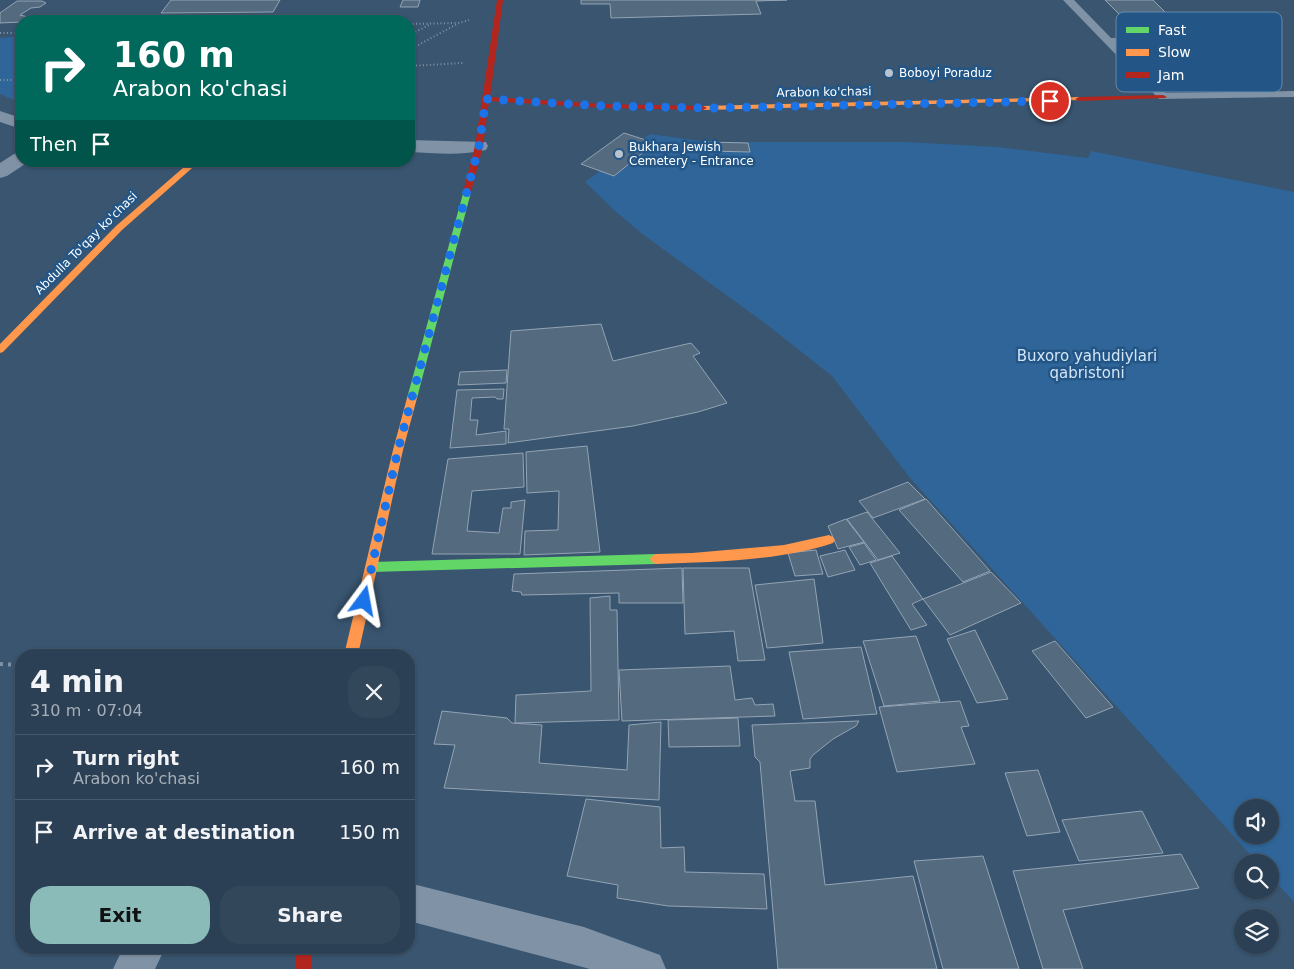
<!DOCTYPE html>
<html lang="en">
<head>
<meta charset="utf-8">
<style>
	body { margin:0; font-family:"DejaVu Sans",sans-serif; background:#33475a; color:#f1f3f6; height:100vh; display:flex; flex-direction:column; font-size:19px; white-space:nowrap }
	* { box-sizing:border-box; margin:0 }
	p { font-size:16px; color:#a6afb8 }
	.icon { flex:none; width:28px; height:28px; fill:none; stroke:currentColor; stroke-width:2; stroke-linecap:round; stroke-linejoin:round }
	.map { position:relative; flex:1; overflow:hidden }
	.drawer { position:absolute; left:15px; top:649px; width:400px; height:305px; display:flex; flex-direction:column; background:#2b4054; border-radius:20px; box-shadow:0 1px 4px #0004,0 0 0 1px #47596b }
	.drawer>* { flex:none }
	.top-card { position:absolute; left:15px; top:15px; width:400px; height:152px; border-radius:20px; box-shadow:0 1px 4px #0004,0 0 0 1px #47596b; background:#00695c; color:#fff; overflow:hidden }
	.buttons { position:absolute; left:1234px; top:799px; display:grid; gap:10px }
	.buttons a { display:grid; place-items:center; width:45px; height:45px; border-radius:50%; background:#2b4054; box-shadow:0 1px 4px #0004,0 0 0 1px #47596b; font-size:25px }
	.pin { position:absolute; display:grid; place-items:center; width:42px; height:42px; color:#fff; margin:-21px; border:2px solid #fff; border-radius:50%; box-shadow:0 1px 5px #0007 }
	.me { position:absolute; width:55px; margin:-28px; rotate:13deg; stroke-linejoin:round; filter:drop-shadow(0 0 4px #0008) }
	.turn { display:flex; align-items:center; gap:18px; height:105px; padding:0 15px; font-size:22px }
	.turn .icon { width:65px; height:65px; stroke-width:2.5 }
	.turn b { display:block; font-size:35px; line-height:42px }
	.then { display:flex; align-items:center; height:48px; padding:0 15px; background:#0003; gap:10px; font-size:19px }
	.round { display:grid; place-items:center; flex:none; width:52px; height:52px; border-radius:20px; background:#33475a }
	.overview { display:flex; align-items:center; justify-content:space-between; height:85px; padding:0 15px }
	h1 { font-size:30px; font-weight:700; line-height:38px }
	.action { display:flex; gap:10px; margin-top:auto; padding:10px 15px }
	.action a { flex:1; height:58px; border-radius:20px; background:#8bbbb9; color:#111; font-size:20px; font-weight:700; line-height:58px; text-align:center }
	.action a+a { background:#33475a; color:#f1f3f6 }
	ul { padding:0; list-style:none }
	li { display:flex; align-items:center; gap:15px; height:65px; padding:0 15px; border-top:1px solid #47596b }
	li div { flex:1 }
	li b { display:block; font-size:19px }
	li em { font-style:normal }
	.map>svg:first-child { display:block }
</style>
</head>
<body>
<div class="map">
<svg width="1294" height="969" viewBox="0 0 1294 969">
	<rect width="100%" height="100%" fill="#395570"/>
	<g fill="#2f6598" fill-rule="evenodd">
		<polygon points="21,36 21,103 0,94 0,38"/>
		<path d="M650,134L708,142H907L998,147L1088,158L1091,151L1294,192V902L1270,876V862H1257L910,478L832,376L766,324L641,233L615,211L585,182ZM1242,808H1270V835H1242Z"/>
	</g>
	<g fill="#536a7f" stroke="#94a4b4">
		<polygon points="171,0 280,0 273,12 161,13"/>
		<polygon points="403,0 420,0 418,7 400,7"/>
		<polygon points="581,0 787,0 756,1 761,14 611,18 610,4 581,4"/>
		<polygon points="1105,0 1153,0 1168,15 1121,16"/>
		<polygon points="17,1 42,1 46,3 40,7 31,8 20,15 28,17 21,22 0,23 0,13"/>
		<polygon points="624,133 655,143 614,176 581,164"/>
		<polygon points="708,142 748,143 750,152 709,151"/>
		<polygon points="601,324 613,361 691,343 700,353 693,356 727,403 698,412 633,426 508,443 509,429 504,429 511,331"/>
		<polygon points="507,370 506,383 458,385 460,372"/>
		<polygon points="504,389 503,399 497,399 495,397 472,398 470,420 478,420 476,435 506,431 506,444 450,448 457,390"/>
		<polygon points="587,446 600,552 524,555 525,531 558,530 559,491 527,493 526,452"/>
		<polygon points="523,453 524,487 472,491 467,531 499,533 503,508 511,508 511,502 525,500 520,554 432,554 448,459"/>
		<polygon points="908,482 925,499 873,518 859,501"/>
		<polygon points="926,499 990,571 963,582 899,510"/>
		<polygon points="867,512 900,553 878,560 847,519"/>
		<polygon points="846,519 864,542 838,549 828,526"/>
		<polygon points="864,543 876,560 860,565 849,547"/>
		<polygon points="816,550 823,574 795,576 788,553"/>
		<polygon points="845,550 855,570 828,577 820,556"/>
		<polygon points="892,556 923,599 912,604 927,625 911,630 870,563"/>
		<polygon points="682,568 683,603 619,603 619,593 522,595 521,592 512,591 514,574"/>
		<polygon points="683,568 749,568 765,660 738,661 734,631 685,634"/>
		<polygon points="991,572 1021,603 950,635 923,599"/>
		<polygon points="814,579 823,643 767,648 755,585"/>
		<polygon points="610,596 610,610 617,610 619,720 515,723 516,695 591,691 590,598"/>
		<polygon points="975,630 1008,699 977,703 947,639"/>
		<polygon points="916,636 940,701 884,706 863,641"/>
		<polygon points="1055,641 1113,707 1086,718 1032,651"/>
		<polygon points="861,647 877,714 803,719 789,652"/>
		<polygon points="730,666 735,700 752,698 755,705 773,704 775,716 622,721 619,670"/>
		<polygon points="960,701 969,726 961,727 975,764 897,772 879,707"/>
		<polygon points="442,711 507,718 512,723 542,725 539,763 627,770 629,725 661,722 659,800 444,788 455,745 434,744"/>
		<polygon points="738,718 740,746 669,747 668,720"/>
		<polygon points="859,721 856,726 833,739 813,755 810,759 810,768 790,771 795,801 815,801 825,885 913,876 937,969 778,969 760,762 755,757 752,725"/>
		<polygon points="1038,770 1060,832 1027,836 1005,773"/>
		<polygon points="586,799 660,807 661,848 684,847 685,872 764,874 767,909 668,906 617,898 618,885 567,876"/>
		<polygon points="1142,811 1163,853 1079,861 1062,820"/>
		<polygon points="1181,854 1199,888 1063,910 1083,969 1043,969 1013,871"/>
		<polygon points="983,856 1019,969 943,969 914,861"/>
	</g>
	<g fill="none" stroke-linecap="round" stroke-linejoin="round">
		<g stroke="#8093a6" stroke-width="2" stroke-dasharray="1 2.5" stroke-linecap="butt">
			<polyline points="409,24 458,23"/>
			<polyline points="0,33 21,33"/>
			<polyline points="409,35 431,24"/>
			<polyline points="409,50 459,23 469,20"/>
			<polyline points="409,66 463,63"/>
			<polyline points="0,80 21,80"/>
		</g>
		<polyline stroke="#8093a6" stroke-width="4" stroke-dasharray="3 5" stroke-linecap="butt" points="0,664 21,665"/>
		<polygon fill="#8093a6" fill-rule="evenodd" points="1063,0 1074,0 1111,38 1198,36 1199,38 1194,41 1117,44 1166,93 1294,91 1294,97 1159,99"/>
		<g fill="#8093a6" fill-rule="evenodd">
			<polygon points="0,111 21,118 21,129 0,122"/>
			<path d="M409,140L486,142L488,146L486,150C461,156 434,153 409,152Z"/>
			<polygon points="21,152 21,161 28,162 7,176 0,178 0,163 14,154"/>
			<polygon points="409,883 584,927 660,955 666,969 590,969 409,921"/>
			<polygon points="123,948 165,948 155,969 113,969"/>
		</g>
		<g fill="#63d668" fill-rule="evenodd">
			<polygon points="464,190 471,192 417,398 412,402 407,398"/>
			<polygon points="656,554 660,556 662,559 660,562 656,564 372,572 368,571 366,567 368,563 372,562"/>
		</g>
		<g fill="#ff974d" fill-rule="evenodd">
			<polygon points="1079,97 1083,99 1081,100 703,110 699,108 703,106"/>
			<polygon points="191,161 200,161 122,230 3,352 0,353 0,344 116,226"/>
			<polygon points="412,394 417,398 403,450 358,655 344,655 393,450 407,398"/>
			<path d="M829,535L833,537L835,540L833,543C780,561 712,562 656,564L652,562L650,559L652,556L656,554L692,553L784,545Z"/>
		</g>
		<g fill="#b3261e" fill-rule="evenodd">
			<polygon points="497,0 503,0 490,97 604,104 703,106 707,108 703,110 604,108 489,101 483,146 471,192 464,194 463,192 475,146"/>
			<polygon points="1163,95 1167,97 1165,98 1079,101 1075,99 1079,97"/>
			<rect x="296" y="948" width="16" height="21"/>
		</g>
	</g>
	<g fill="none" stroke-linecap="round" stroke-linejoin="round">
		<polyline stroke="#1a73e8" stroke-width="9" stroke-dasharray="0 16.2" points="364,601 398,450 479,146 486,99 604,106 712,108 1050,101"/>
	</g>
	<g fill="#bac4cd" stroke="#235686" stroke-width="2">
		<circle cx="889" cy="73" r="5"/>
		<circle cx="619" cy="154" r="5"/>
	</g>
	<g text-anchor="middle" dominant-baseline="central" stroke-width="5" stroke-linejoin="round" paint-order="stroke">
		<g font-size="12" fill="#fff" stroke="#235686" text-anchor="start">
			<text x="899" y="73">Boboyi Poraduz</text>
			<text x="629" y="147">Bukhara Jewish<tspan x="629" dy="14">Cemetery - Entrance</tspan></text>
		</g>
		<g font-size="12" fill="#fff" stroke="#235686">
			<text transform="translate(824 92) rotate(-1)">Arabon ko'chasi</text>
			<text transform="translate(86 243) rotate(-45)">Abdulla To'qay ko'chasi</text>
		</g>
		<g font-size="15" fill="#d2e5f7" stroke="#235686">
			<text x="1087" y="356">Buxoro yahudiylari<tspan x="1087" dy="17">qabristoni</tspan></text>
		</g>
	</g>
	<rect x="1116" y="12" width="166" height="80" rx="8" fill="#235686" stroke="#6589aa" stroke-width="1"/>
	<rect x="1126" y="27" width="23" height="6" fill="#63d668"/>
	<rect x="1126" y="49" width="23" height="7" fill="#ff974d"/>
	<rect x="1126" y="72" width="23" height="6" fill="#b3261e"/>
	<g font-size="14" fill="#fff">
		<text x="1158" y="35">Fast</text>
		<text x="1158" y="57">Slow</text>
		<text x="1158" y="80">Jam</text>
	</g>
</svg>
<div class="buttons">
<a><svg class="icon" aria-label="sound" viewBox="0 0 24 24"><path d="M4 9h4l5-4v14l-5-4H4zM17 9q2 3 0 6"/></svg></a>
<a><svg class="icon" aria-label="search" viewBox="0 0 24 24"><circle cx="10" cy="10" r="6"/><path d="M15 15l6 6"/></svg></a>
<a><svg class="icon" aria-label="layers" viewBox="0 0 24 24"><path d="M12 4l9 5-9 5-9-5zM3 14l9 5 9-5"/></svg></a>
</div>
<div class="pin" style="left:1050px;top:101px;background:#d93025"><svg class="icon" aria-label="arrive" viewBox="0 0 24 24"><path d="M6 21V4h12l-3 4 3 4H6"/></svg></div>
<svg class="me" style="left:364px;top:601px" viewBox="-20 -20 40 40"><path d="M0-17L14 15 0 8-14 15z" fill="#1a73e8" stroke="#fff" stroke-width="4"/></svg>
<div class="top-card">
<div class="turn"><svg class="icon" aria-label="right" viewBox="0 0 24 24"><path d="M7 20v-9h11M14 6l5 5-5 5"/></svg><div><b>160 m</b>Arabon ko'chasi</div></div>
<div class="then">Then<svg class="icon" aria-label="arrive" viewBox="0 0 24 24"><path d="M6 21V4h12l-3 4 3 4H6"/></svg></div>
</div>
<section class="drawer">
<div class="overview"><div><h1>4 min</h1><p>310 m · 07:04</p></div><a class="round"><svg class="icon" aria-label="close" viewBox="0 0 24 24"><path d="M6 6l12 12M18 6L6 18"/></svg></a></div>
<ul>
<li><svg class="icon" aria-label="right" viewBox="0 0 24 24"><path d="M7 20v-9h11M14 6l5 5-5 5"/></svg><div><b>Turn right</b><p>Arabon ko'chasi</p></div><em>160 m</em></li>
<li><svg class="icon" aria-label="arrive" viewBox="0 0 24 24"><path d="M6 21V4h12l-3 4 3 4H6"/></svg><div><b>Arrive at destination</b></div><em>150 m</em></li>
</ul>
<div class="action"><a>Exit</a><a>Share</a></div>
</section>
</div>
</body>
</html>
